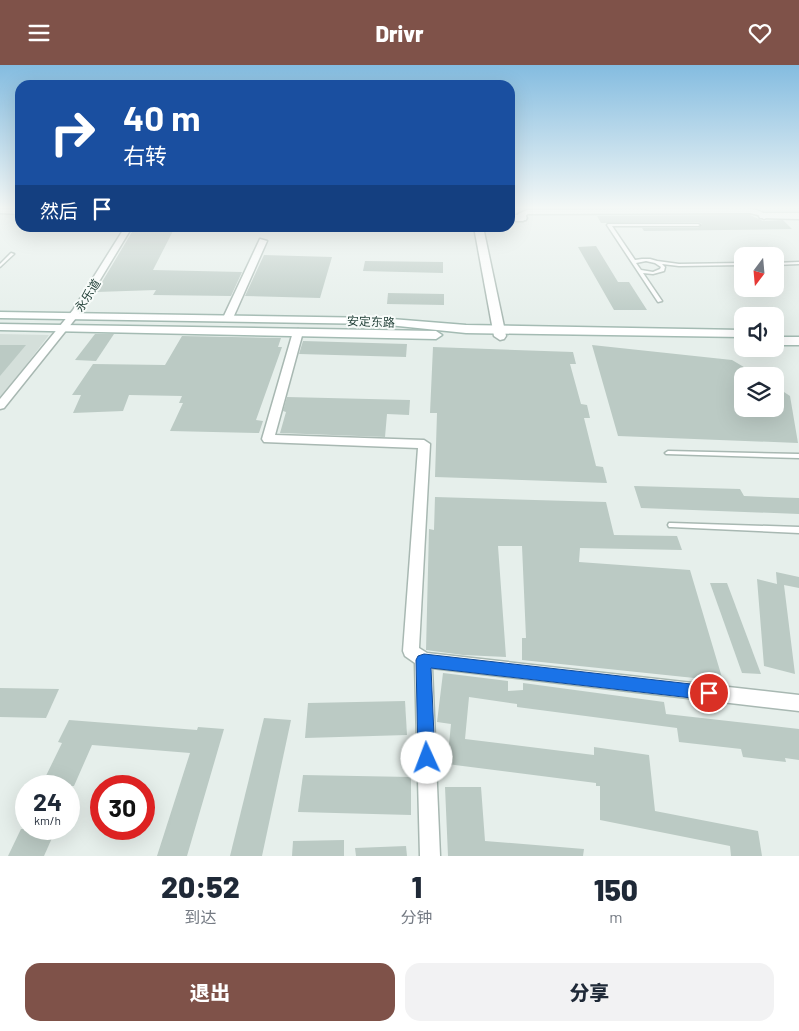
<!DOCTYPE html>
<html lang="zh">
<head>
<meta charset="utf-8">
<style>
	body { margin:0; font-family:Barlow,"Noto Sans SC",sans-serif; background:#f2f2f3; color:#1f2937; height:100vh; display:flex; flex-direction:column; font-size:19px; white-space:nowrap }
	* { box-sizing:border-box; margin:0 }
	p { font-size:16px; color:#747a83 }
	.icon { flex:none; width:28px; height:28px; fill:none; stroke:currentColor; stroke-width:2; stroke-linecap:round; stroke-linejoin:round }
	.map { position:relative; height:791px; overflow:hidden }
	.side { display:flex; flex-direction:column; background:#fff; flex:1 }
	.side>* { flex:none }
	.top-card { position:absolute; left:15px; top:15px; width:500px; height:152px; border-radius:15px; box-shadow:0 5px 20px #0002; background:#1a4fa0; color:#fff; overflow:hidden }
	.needle { width:32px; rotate:196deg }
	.controls { position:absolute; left:734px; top:182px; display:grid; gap:10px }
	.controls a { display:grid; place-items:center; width:50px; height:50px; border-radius:10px; background:#fff; box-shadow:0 5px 20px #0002; font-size:25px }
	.speed { position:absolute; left:15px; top:710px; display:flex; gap:10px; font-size:25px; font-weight:700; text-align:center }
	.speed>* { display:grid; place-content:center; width:65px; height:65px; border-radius:50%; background:#fff; box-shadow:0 5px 20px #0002; line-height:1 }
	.speed small { font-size:12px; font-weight:400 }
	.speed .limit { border:8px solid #d22; background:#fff; color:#111 }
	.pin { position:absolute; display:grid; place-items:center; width:42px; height:42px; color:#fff; margin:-21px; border:2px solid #fff; border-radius:50%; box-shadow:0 1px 5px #0007 }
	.me { position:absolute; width:55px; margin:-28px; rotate:358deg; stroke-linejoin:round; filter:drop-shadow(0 0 4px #0008) }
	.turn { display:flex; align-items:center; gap:18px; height:105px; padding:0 25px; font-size:22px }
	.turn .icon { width:65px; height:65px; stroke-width:2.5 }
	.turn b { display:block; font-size:35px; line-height:42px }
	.then { display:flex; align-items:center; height:48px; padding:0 25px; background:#0003; gap:10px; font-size:19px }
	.eta { display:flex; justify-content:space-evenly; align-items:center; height:85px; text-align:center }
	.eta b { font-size:30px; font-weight:800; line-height:35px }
	.cta { display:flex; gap:10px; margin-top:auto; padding:10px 25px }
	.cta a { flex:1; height:58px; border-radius:15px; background:#7f5249; color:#fff; font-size:20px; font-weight:800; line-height:58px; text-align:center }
	.cta a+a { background:#f2f2f3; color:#1f2937 }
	header { display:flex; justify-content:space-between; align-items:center; height:65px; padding:0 25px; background:#7f5249; color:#fff; font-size:22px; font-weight:800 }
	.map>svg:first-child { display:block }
</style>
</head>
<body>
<header><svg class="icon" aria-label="menu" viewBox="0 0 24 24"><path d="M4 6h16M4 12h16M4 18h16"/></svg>Drivr<svg class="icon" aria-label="heart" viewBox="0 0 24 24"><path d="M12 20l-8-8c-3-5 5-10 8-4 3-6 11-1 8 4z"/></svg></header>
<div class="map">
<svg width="799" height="791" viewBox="0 0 799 791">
	<rect width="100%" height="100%" fill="#e6efeb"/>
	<polygon fill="#d4dfda" points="0,269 49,270 0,334"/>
	<g fill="#bbcac4">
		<polygon points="750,150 763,156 783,155 792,164 644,166 642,163 698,163 702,159 698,157 601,158 597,151"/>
		<polygon points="135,162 175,162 153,205 242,207 231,231 153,230 156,225 96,227"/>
		<polygon points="596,181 618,217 629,217 647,245 614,245 578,182"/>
		<polygon points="264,190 332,192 320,233 245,231"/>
		<polygon points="365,196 443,197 443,208 363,206"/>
		<polygon points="388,228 444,229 444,240 387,239"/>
		<polygon points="95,269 114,269 96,296 75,295"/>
		<polygon points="182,271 281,273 278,282 282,282 256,355 263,356 259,368 170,366 183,338 179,338 182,331 129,330 123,346 73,348 81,330 72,330 93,299 165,300"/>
		<polygon points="303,276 407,279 406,292 299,289"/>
		<polygon points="0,280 26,280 0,311"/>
		<polygon points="592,280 732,295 759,311 742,311 742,344 775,344 775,321 790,331 798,378 618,371"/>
		<polygon points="433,282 573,287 576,299 570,299 581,339 587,340 590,353 584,353 596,401 603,402 607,418 435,412 437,348 430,348"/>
		<polygon points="287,332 410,335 409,350 387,349 385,372 280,368 286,347 283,346"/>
		<polygon points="634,421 740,424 744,431 799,433 799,449 641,443"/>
		<polygon points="435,432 606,437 614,470 677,471 682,485 580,483 579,497 690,505 723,616 522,595 522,573 526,573 522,481 498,481 506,592 463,590 426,585 429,464 434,465"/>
		<polygon points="776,507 799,512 799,523 784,520 795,609 764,601 757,514 777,519"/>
		<polygon points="710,518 727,518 761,609 742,608"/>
		<polygon points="443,608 508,616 508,626 523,625 523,618 664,637 666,649 799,664 799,695 785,693 786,697 743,692 741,684 679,677 677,663 517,642 517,639 469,632 465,674 594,690 594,682 649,690 655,746 758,766 762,791 731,791 730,781 600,755 600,721 596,721 596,718 447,699 451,659 437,657"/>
		<polygon points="0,623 59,624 46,653 0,652"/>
		<polygon points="405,636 407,670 305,673 308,638"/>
		<polygon points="264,653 291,655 262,791 230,791"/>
		<polygon points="69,655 197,665 198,662 224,664 187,791 157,791 190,688 92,680 74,721 41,721 62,678 58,677"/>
		<polygon points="303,710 411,712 411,750 298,747"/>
		<polygon points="445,722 481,722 485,776 584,784 583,791 448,791"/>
		<polygon points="21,764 56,764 44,791 8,791"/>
		<polygon points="344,775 344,791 292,791 293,776"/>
		<polygon points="406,781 407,791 356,791 355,783"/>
	</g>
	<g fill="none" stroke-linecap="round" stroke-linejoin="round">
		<defs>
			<g id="service">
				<path d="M608,159H698L700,160L698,161H612L635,195L642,194H650L657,196L679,199L742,198V200L679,201L662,199L665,202L664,206L653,209L643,208L662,236L658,237L607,160ZM646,196L655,198L661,202L660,204L653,207L641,205L636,198Z"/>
				<polygon points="11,188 14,189 0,202 0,199"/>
				<polygon points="799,197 799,199 775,200 775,198"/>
				<polygon points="668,386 799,389 799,393 666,389 665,388"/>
				<polygon points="669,458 671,458 799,462 799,468 671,462 669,462 668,460"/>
			</g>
			<g id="minor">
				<path d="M720,144C735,144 757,140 768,152L764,154L758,150L750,148L528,149L526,150V155H520L518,149L527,145Z"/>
				<polygon points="125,162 132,162 80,248 4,343 0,344 0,334 73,245"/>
				<polygon points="260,174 267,176 233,253 228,256 225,255 223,253"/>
				<polygon points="298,264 303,267 275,370 424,375 430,379 419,583 427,588 799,630 799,646 432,603 440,791 420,791 415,598 405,591 403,586 418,383 264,377 262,374 293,267"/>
			</g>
			<g id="tertiary">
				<polygon points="0,144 20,144 20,149 0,148"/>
				<polygon points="763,148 799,148 799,154 760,153 759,151"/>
				<polygon points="510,150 523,150 527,153 523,156 510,156"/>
				<polygon points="474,162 483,162 506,271 504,274 500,275 494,271"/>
			</g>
			<g id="secondary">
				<polygon points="0,247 379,253 466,260 742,265 742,272 466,268 379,259 0,253"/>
				<polygon points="0,259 436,266 442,270 436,274 0,265"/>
				<rect x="775" y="272" width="24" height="8"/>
			</g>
		</defs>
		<use href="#service" stroke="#a8b8b2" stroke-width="3"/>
		<use href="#minor" stroke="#a8b8b2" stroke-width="3"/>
		<use href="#tertiary" stroke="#a8b8b2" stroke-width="3"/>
		<use href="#secondary" stroke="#a4bbb3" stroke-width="3"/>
		<use href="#service" fill="#fff" fill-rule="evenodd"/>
		<use href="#minor" fill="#fff" fill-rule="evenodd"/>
		<use href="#tertiary" fill="#fff" fill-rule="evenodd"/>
		<use href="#secondary" fill="#fff" fill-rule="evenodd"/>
	</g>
	<linearGradient id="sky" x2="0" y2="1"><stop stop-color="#84bce0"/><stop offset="0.56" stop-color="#f4f8f6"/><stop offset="1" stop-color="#f4f8f6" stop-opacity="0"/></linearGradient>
	<rect width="799" height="255" fill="url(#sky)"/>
	<polygon fill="#1a73e8" stroke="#114b97" points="424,589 709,621 715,623 717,628 715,633 709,635 431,603 435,693 433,699 427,701 421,699 418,693 416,595 418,591"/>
	<g text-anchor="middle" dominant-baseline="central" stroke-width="4" stroke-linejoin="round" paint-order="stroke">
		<g font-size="12" fill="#24423a" stroke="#f7fbf9">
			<text transform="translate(87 230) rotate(-57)">永乐道</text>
			<text transform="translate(371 256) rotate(2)">安定东路</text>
		</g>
	</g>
</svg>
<div class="controls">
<a><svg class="needle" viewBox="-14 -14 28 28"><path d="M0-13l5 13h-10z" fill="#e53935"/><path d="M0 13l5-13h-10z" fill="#747a83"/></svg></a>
<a><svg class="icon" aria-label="sound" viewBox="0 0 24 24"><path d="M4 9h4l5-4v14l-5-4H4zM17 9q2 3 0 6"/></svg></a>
<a><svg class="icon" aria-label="layers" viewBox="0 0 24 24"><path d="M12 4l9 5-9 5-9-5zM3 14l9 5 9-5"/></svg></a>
</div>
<div class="speed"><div>24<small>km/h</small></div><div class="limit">30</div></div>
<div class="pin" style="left:709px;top:628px;background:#d93025"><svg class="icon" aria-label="arrive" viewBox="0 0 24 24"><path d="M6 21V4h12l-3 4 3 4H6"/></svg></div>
<svg class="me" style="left:427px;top:693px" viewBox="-20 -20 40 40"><circle r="19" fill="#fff"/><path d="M0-13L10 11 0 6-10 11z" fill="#1a73e8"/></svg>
<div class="top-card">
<div class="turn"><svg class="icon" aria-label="right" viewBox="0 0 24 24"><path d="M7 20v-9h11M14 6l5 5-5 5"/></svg><div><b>40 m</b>右转</div></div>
<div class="then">然后<svg class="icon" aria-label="arrive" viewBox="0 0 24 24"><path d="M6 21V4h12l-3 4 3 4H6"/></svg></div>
</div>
</div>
<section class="side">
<div class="eta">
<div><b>20:52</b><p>到达</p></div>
<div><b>1</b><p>分钟</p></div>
<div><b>150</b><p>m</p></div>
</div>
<div class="cta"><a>退出</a><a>分享</a></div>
</section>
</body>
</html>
